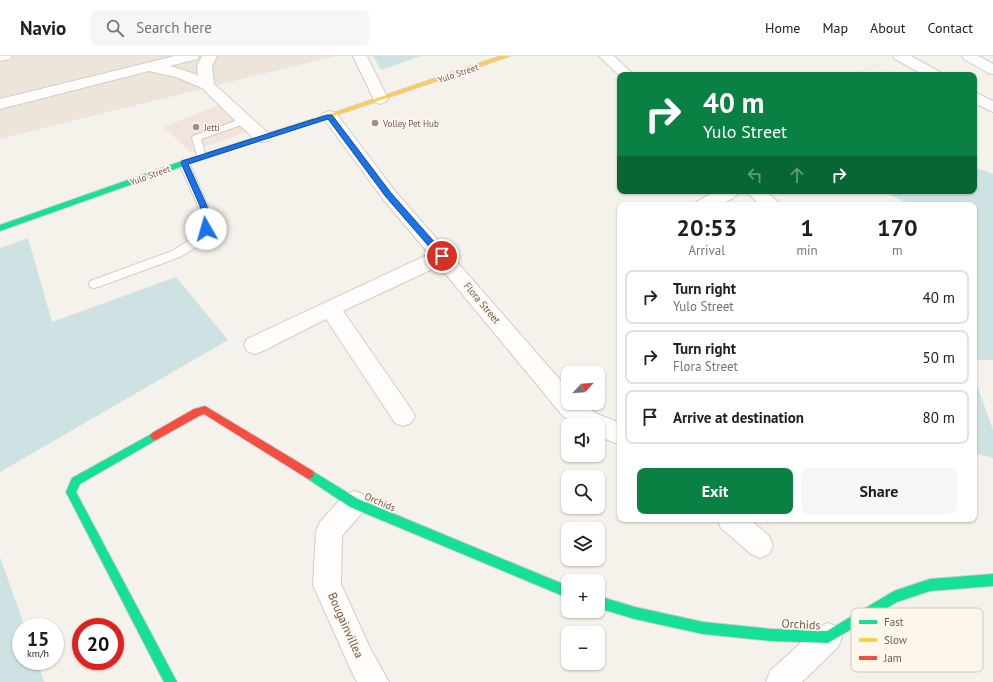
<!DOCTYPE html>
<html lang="en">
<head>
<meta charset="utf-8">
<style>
	body { margin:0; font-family:"PT Sans",sans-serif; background:#f6f6f6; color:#202124; height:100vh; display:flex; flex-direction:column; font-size:15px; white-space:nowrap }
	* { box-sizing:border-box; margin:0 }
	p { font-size:13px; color:#757577 }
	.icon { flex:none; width:22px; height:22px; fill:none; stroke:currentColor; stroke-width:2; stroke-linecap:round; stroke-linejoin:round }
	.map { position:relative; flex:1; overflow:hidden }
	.details { position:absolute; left:617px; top:146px; width:360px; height:320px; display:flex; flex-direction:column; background:#fff; border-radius:8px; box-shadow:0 1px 3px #0004 }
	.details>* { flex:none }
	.banner { position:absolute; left:617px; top:16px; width:360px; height:122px; border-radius:8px; box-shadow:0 1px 3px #0004; background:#0b8043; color:#fff; overflow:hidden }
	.needle { width:26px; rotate:64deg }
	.tools { position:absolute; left:561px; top:310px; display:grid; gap:8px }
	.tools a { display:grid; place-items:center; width:44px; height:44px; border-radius:8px; background:#fff; box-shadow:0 1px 3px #0004; font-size:20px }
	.speed { position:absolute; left:12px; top:562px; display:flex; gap:8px; font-size:20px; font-weight:700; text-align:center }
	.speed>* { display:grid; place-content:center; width:52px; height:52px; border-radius:50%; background:#fff; box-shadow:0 1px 3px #0004; line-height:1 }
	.speed small { font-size:10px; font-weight:400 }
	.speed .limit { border:6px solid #d22; background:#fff; color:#111 }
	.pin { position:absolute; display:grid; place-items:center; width:34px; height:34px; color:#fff; margin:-17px; border:2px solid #fff; border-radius:50%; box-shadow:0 1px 4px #0007 }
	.me { position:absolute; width:44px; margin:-22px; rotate:353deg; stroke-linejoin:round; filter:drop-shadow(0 0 3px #0008) }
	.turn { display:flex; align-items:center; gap:14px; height:84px; padding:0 20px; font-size:18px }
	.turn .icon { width:52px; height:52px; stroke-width:2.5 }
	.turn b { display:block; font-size:28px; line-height:34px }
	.lanes { display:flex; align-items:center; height:38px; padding:0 20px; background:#0003; justify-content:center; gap:20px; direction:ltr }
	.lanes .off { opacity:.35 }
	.eta { display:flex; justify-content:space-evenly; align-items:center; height:68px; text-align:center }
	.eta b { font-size:24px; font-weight:600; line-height:28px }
	.button { display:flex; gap:8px; margin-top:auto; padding:8px 20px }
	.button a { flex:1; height:46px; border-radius:8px; background:#0b8043; color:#fff; font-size:16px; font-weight:600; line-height:46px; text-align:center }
	.button a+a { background:#f6f6f6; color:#202124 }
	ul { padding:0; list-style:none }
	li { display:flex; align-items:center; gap:12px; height:54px; margin:0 8px 6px; padding:0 12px; border:2px solid #e0e0e0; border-radius:8px }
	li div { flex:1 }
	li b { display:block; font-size:15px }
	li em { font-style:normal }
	header { display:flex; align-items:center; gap:24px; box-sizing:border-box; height:56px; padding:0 20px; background:#fff; border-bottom:1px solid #e0e0e0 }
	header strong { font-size:19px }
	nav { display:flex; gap:22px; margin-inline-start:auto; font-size:14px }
	.search { width:280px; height:36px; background:#f6f6f6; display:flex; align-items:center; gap:10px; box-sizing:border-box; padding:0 14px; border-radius:8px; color:#757577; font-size:15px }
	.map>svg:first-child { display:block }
</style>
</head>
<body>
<header>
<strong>Navio</strong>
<div class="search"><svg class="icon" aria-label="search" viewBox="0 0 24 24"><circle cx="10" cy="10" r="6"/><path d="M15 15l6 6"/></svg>Search here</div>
<nav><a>Home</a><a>Map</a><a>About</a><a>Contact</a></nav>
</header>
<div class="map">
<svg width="993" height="626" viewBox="0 0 993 626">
	<rect width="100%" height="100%" fill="#f5f1eb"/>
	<polygon fill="#ede4da" points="0,0 335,0 0,83"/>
	<polygon fill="#f2e4dd" points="218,49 248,76 190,96 164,71"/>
	<g fill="#cee2e3">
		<polygon points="373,0 421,0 381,14"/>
		<polygon points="974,111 993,118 993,304 974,304 974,149 909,149 884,135 974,135"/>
		<polygon points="28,182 52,266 176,221 228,284 0,416 0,192"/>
		<polygon points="974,321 993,374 993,402 974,397"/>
		<polygon points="0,501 25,571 21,571 21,605 37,605 44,626 0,626"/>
	</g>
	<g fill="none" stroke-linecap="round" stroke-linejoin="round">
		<defs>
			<g id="lane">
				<polygon points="244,62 247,63 248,65 247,67 201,83 206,101 201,104 198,103 192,82 193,80"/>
				<polygon points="184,104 189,107 208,150 211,173 201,188 180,201 98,231 94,232 90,231 89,228 90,225 172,195 193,182 201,172 198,150 179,107"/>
			</g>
			<g id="street">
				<polygon points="0,0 12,0 10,3 0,5"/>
				<polygon points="175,0 199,0 197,3 170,10 198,19 197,10 202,0 217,0 212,10 214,28 268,77 270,81 268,85 262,86 256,85 202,32 176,21 149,15 0,53 0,43"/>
				<polygon points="353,0 367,0 388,43 385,46 380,48 375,46"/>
				<polygon points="599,0 614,0 634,19 620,19 620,20"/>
				<polygon points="893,0 911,0 940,16 942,19 924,19 895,3"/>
				<polygon points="962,0 979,0 993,8 993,18 988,17 964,3"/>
				<polygon points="974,36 993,45 993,56 974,47"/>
				<polygon points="330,55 336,57 395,135 568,333 568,347 581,347 597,358 620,367 620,389 598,380 598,369 575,369 562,359 439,210 343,255 411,353 415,360 411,367 403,370 395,367 326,263 263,295 255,298 247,295 244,289 247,283 429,198 383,143 324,63 322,60 324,57"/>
				<path d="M716,135H739C730,150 710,149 695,149L698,145Z"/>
				<polygon points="746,135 766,135 777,145 780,149 760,149"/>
				<polygon points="354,435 363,438 367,447 363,456 342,480 341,528 370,592 389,626 357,626 350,612 313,529 316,475 320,466 345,438"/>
				<polygon points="717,463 750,463 769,480 773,489 769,498 760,502 751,498 721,472"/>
				<polygon points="828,567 838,571 842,581 838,591 802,626 766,626 770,615 818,571"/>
			</g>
			<g id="fast">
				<polygon points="313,63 315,64 315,66 186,109 0,175 0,169 182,105"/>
				<polygon points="155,376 158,377 160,380 158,383 80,428 76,436 177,626 164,626 66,436 72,422"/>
				<polygon points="309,413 358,443 568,530 568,542 350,451 305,421 304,418 305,415"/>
				<polygon points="993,518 993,530 930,535 897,546 828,587 771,585 703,578 635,563 598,552 598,540 635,551 703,566 771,573 827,575 894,535 930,523"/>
			</g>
			<polygon id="slow" points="501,0 510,0 315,66 311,66 310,65"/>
			<polygon id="jam" points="205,350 313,415 314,418 313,421 309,423 305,421 204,358 199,360 158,383 155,384 152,383 150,380 152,377 194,353"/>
		</defs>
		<use href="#lane" stroke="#d2cdc7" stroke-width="2"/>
		<use href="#street" stroke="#d2cdc7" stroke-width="2"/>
		<use href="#fast" stroke="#d4cec8" stroke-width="2"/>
		<use href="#slow" stroke="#d4cec8" stroke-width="2"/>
		<use href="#jam" stroke="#d4cec8" stroke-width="2"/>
		<polyline stroke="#d6d0cb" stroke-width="2" stroke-dasharray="0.5 2" stroke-linecap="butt" points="850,19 882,8"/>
		<use href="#lane" fill="#fefdfc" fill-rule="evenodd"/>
		<use href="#street" fill="#fefdfc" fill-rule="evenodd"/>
		<use href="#fast" fill="#16e098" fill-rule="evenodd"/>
		<use href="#slow" fill="#ffcf43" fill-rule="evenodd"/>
		<use href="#jam" fill="#f24e42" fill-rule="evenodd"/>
	</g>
	<polygon fill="#1a73e8" stroke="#114b97" points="327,59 332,59 391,137 445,198 445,202 439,202 386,141 328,63 188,108 207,150 210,173 206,176 203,175 200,150 181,107 182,105"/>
	<g fill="#9f8f86" stroke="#fdf6ed" stroke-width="1.5">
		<circle cx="375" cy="67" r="4"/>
		<circle cx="196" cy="71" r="4"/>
	</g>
	<g text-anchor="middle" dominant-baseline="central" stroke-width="3.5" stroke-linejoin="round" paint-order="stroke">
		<g font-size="9" fill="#705a4f" stroke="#fdf6ed">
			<text transform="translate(458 17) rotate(-19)">Yulo Street</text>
			<text transform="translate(150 119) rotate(-20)">Yulo Street</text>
		</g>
		<g font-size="9" fill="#705a4f" stroke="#fdf6ed" text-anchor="start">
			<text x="383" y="67">Volley Pet Hub</text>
			<text x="204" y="71">Jetti</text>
		</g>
		<g font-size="10" fill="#705a4f" stroke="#fdf6ed">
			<text transform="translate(482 247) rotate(50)">Flora Street</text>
			<text transform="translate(380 446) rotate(23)">Orchids</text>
		</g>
		<g font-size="12" fill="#705a4f" stroke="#fdf6ed">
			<text transform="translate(801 568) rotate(3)">Orchids</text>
			<text transform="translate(346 569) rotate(66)">Bougainvillea</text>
		</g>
	</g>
	<rect x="851" y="552" width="132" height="64" rx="6" fill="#fdf6ed" stroke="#d3c7be" stroke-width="1"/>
	<rect x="859" y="564" width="18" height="4" fill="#16e098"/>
	<rect x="859" y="582" width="18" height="4" fill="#ffcf43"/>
	<rect x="859" y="600" width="18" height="4" fill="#f24e42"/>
	<g font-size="11" fill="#705a4f">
		<text x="884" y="570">Fast</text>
		<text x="884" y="588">Slow</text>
		<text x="884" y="606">Jam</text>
	</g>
</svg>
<div class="tools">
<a><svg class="needle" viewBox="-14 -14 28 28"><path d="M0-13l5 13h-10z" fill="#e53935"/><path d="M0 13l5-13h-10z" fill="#757577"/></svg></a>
<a><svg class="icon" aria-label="sound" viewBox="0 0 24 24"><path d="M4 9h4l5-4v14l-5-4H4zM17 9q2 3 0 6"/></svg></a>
<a><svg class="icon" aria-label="search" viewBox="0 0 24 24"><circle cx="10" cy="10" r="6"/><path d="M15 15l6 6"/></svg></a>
<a><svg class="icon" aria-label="layers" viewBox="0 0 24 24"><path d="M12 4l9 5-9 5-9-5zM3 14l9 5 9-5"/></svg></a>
<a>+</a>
<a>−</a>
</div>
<div class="speed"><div>15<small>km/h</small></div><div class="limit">20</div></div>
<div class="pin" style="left:442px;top:200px;background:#d93025"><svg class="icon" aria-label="arrive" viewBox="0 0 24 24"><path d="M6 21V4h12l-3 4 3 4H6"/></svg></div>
<svg class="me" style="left:206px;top:173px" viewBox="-20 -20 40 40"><circle r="19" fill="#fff"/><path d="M0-13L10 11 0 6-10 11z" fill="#1a73e8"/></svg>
<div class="banner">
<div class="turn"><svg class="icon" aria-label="right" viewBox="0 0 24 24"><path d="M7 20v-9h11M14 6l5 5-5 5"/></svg><div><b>40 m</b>Yulo Street</div></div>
<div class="lanes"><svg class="icon off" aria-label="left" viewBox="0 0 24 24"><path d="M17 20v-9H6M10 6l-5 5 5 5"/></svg><svg class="icon off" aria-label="ahead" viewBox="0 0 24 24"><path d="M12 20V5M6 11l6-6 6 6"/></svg><svg class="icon" aria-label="right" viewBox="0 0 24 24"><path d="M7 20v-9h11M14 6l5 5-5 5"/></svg></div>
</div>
<section class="details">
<div class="eta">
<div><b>20:53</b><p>Arrival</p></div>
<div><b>1</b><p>min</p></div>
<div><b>170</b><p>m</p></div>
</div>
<ul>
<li><svg class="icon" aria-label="right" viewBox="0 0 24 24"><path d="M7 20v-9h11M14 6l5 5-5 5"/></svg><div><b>Turn right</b><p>Yulo Street</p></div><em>40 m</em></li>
<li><svg class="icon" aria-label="right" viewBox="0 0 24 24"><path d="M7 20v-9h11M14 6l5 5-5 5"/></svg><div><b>Turn right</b><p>Flora Street</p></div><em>50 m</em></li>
<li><svg class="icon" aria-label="arrive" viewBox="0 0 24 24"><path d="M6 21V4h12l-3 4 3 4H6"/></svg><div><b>Arrive at destination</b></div><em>80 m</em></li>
</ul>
<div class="button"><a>Exit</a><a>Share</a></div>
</section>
</div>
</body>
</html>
